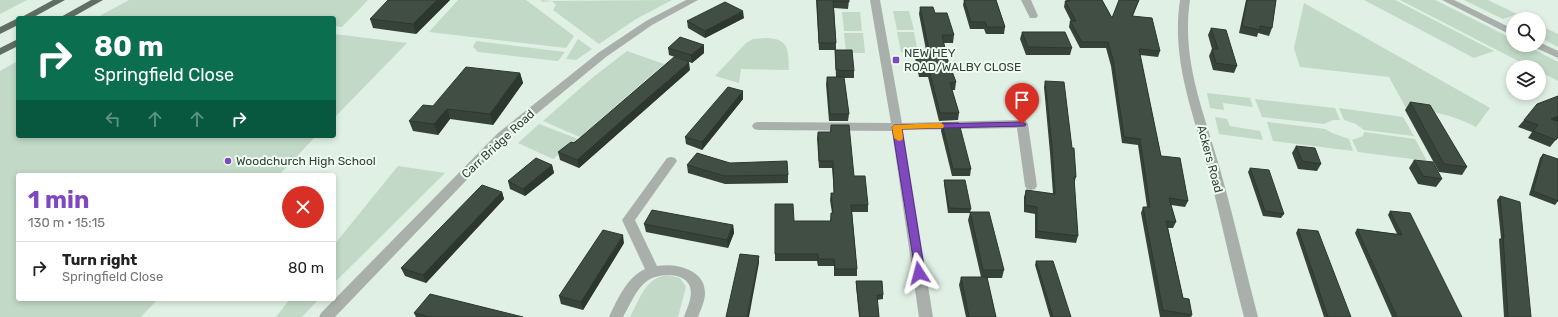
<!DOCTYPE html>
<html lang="en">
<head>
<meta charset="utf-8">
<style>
	body { margin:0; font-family:Rubik,sans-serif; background:#f2f2f2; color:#222; height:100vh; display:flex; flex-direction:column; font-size:15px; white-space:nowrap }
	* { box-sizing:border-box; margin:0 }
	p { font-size:13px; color:#767676 }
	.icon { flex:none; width:22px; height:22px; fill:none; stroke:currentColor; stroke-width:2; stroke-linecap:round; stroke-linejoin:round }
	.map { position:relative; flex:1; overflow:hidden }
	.drawer { position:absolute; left:16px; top:173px; width:320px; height:128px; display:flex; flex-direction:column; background:#fff; border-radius:4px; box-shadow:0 2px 6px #0003 }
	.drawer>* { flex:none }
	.banner { position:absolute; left:16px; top:16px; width:320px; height:122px; border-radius:4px; box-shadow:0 2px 6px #0003; background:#0b6e4f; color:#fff; overflow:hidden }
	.controls { position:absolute; left:1506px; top:12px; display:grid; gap:8px }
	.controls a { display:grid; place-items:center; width:40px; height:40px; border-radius:50%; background:#fff; box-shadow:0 2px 6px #0003; font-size:20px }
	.pin { position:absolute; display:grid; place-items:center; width:34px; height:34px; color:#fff; margin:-41px -17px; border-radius:50% 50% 50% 0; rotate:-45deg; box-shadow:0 0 4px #0007 }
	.pin .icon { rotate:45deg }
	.me { position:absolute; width:44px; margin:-22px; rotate:351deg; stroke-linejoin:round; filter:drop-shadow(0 0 3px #0008) }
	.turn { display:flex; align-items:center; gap:14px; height:84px; padding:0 12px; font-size:18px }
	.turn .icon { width:52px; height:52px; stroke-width:2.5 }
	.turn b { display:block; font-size:28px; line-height:34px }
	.lanes { display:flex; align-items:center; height:38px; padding:0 12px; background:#0003; justify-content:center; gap:20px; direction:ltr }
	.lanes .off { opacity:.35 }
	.round { display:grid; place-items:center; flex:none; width:42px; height:42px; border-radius:21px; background:#f2f2f2 }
	.summary { display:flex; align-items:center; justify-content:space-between; height:68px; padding:0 12px }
	h1 { font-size:24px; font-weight:700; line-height:30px; color:#8048bf }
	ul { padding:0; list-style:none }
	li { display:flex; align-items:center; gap:12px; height:52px; padding:0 12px; border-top:1px solid #e0e0e0 }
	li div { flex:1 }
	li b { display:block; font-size:15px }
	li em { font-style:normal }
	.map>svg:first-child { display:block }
</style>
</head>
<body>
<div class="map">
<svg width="1558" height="317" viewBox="0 0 1558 317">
	<rect width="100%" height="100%" fill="#e0f0e4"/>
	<g fill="#c1d9c6">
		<polygon points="0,0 27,0 0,14"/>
		<polygon points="129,0 368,0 342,27 334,26 334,18 96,18"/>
		<polygon points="458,0 526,0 574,36 566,48 429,32"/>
		<polygon points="540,0 552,1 672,0 636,19 599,44 553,10 556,5 552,1 543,2"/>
		<polygon points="1364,0 1395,0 1494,51 1474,58"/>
		<polygon points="1400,0 1435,0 1513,39 1513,45 1525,45 1558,62 1558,81 1539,71 1539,67 1530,67"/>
		<polygon points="1464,0 1488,0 1517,14 1503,19"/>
		<path d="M1304,3L1490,108L1476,127C1454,115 1431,111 1406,108L1389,77L1300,67L1294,48Z"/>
		<polygon points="893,11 909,11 914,30 897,30"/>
		<polygon points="842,12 860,12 862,31 844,31"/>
		<polygon points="1539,25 1558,34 1558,47 1539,37"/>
		<polygon points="897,32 914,32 918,53 901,52"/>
		<polygon points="844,33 863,33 865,53 846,53"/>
		<polygon points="334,34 407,43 334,118"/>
		<path d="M766,38C790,39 788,50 789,70L741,69L739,83L715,76L746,43L753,39Z"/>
		<polygon points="578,39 592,49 576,60 566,59"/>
		<polygon points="476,41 565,52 558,61 478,52 473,47"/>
		<polygon points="627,51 664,64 580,137 543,121 592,78"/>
		<polygon points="18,61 18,136 316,136 279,175 18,175 18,299 158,299 141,317 0,317 0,71"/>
		<polygon points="1207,93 1250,98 1253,107 1223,103 1224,110 1210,108"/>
		<polygon points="1255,99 1335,108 1340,120 1333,120 1324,124 1262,117"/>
		<polygon points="1339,108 1403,117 1414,136 1364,130 1356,124 1344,120"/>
		<polygon points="1215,117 1227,119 1230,126 1260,131 1263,140 1219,134"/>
		<polygon points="1267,122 1325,129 1332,133 1349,139 1353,151 1273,141"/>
		<polygon points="539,124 578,139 553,159 518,143"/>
		<polygon points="1364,132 1415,139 1427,161 1358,152 1352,140 1363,136"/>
		<polygon points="398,166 445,173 334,283 334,245"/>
		<path d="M667,275L680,278L686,287L678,317H630C640,299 645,278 667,275Z"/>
		<polygon points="290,299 319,299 302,317 276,317"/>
	</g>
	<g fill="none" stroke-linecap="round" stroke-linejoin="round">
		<g fill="#a9b0ab" fill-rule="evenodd">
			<polygon points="686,0 698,0 652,25 606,57 506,139 335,317 319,317 321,313 498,133 598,53 646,21"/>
			<polygon points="870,0 880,0 902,123 1022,120 1026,121 1028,124 1037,186 1035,189 1031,190 1027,189 1025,186 1017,128 903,130 933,317 919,317 892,131 758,130 754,129 752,126 754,123 758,122 891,123"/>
			<polygon points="1021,0 1031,0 1038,16 1036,18 1030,18"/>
			<path d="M1180,0H1190C1181,61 1204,112 1220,169C1234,218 1245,268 1258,317H1244C1231,268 1221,218 1208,169C1193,111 1171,61 1180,0Z"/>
			<polygon points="1442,0 1454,0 1513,29 1513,36"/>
			<polygon points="1539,42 1558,51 1558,58 1534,47 1533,45 1539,45"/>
			<path d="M671,157L675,158L677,161L635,220L657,266C675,263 705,269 705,293C705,301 701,309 698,317H684C687,308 693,297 690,287C685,271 657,273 647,281C636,289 630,305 623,317H609C617,300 627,277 645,269L622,220L667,158Z"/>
		</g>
		<g fill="#5f6d62" fill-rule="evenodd">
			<polygon points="53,0 65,0 32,18 20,18"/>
			<polygon points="91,0 103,0 71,18 59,18"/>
			<polygon points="18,18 18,25 0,34 0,27"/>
			<polygon points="18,39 18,46 0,55 0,48"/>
		</g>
	</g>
	<g fill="#37433a">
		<polygon points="450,0 416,34 373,28 370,19"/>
		<polygon points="816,0 849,0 848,9 834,8 836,43 836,50 854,71 854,78 844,78 849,114 848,121 829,121 826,84 827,77 836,77 835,50 819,50"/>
		<polygon points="964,0 996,0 1005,27 1004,34 986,34 984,29 970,29 963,5"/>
		<polygon points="1066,0 1102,0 1112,18 1139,0 1133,16 1160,51 1158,57 1140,55 1161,156 1188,201 1185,207 1171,205 1176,222 1173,228 1168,228 1183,298 1192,315 1191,317 1160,317 1141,213 1143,207 1147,207 1138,145 1122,143 1111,66 1106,48 1080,48 1069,27 1070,21 1071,21 1064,7 1065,1 1066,1"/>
		<polygon points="1246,0 1276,0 1272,28 1269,36 1258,33 1257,37 1239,33"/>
		<polygon points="920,7 935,13 954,35 953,43 944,43 947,58 956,82 955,90 952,90 959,113 958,120 939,121 928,77 919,77 915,58 916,50 926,50 919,14"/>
		<polygon points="744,18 705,38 688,28 687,21"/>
		<polygon points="1211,28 1237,66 1234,73 1213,70 1209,56 1212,49 1208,35"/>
		<polygon points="1022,32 1072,48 1070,55 1026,55 1020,39"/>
		<polygon points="704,45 704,53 692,63 669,55 668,48"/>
		<polygon points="690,70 579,168 560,160 558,152"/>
		<polygon points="520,73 523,83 493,125 450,119 438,135 413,131 409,121 433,106"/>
		<polygon points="1045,81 1072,148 1076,177 1074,184 1078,236 1076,243 1035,238 1035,214 1024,212 1024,197 1026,190 1053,194 1050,153 1044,87"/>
		<polygon points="743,91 743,99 702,150 686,144 685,137"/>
		<polygon points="1558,96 1558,121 1557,122 1558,137 1550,147 1528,138 1532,132 1518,127 1524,120"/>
		<polygon points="1410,102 1467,167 1462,175 1439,172 1405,110"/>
		<polygon points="942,123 971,169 970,176 952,176 941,131"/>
		<polygon points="831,125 854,176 868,205 868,212 852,212 857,269 857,276 834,276 834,266 818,266 817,261 775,261 775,204 794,221 830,221 831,213 832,213 830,200 831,193 834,193 832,168 819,168 817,138 818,132 830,132"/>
		<polygon points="1296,146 1321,164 1317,171 1298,169 1292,153"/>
		<polygon points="1543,154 1558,201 1555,205 1529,195 1540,158"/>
		<polygon points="1414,160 1442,179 1436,187 1418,184 1409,168"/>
		<polygon points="730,163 788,175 788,183 725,184 688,173 687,165"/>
		<polygon points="552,165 554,173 525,196 510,189 508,181"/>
		<polygon points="1250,168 1284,214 1281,218 1263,216 1248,172"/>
		<polygon points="944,180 971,209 970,212 1004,270 1002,278 987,278 996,317 966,317 959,285 961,277 981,277 968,220 970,213 948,213 944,184"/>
		<polygon points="502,192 504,199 426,283 405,276 401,268"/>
		<polygon points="1500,196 1531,317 1504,317 1499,239 1501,238 1497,200"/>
		<polygon points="1390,211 1462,317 1392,317 1355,233 1357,229 1397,234 1388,215"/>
		<polygon points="644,224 733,225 734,233 728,248 646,232"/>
		<polygon points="1298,229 1351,317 1324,317 1296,233"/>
		<polygon points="624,243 583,310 561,304 559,296"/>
		<polygon points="1036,261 1071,317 1050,317 1035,265"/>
		<polygon points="856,281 883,295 883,299 877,300 879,317 859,317 856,285"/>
		<polygon points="414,313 523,317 416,317"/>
	</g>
	<g fill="#2d3730">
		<polygon points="437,0 450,0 416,34 413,24"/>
		<polygon points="743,11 744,18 705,38 705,31"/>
		<polygon points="704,45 704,53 692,63 691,55"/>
		<polygon points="689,62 690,70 579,168 577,160"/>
		<polygon points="520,73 523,83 493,125 490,114"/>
		<polygon points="743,91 743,99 702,150 702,142"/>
		<polygon points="447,109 450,119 438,135 434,124"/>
		<polygon points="1558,116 1558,121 1545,127 1551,119"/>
		<polygon points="552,165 554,173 525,196 523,189"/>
		<polygon points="502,192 504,199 426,283 423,275"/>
		<polygon points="733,225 734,233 728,248 727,240"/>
		<polygon points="623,235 624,243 583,310 581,302"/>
		<polygon points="759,256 759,263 749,317 747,317"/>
	</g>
	<g fill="#404e44" stroke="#2d3730">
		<polygon points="388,0 437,0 413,24 370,19"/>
		<polygon points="817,0 849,0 849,2 833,1 836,43 819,43"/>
		<polygon points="964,0 996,0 1005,27 987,27 985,22 971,22"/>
		<polygon points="1070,0 1102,0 1112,18 1119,0 1139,0 1132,16 1152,18 1160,51 1139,49 1161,156 1180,158 1188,201 1169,198 1176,222 1166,221 1183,298 1189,299 1192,315 1163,310 1143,207 1150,207 1140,139 1124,137 1113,60 1108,42 1082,42 1070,21 1076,21 1065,1 1070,1"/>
		<polygon points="1247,0 1276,0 1272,28 1260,26 1260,30 1242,26"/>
		<polygon points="725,2 743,11 705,31 687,21"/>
		<polygon points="920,7 933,7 935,13 947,13 954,35 942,35 947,58 956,82 950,83 959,113 940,113 929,70 920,70 916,50 929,50"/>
		<polygon points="1211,28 1226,30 1237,66 1216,63 1212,49 1218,49"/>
		<polygon points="1022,32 1065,32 1072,48 1028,47"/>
		<polygon points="680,37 704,45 691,55 668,48"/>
		<polygon points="835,50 852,50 854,71 836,70"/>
		<polygon points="674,57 689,62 577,160 558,152 571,142 574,143"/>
		<polygon points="466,67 520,73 490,114 447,109 434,124 409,121 423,105 433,106"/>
		<polygon points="827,77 844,77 849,114 830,114"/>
		<polygon points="1045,81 1064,82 1072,148 1074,148 1076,177 1074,177 1078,236 1037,231 1037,207 1025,205 1026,190 1055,194 1052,146"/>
		<polygon points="728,87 743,91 702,142 685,137"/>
		<polygon points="1558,96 1558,116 1551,119 1558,122 1558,137 1556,140 1533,131 1538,125 1524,120 1537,104"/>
		<polygon points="1410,102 1430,105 1467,167 1444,164"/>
		<polygon points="942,123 959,123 971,169 953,169"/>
		<polygon points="831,125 849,125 854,176 865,176 868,205 851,205 857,269 835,269 834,259 818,259 818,254 775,254 775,204 793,204 794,221 831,221 831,213 833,213 831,193 834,193 833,161 819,161 818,132 831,132"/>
		<polygon points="1296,146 1315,148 1321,164 1302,161"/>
		<polygon points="697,153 730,163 787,161 788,175 725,176 687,165"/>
		<polygon points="1543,154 1558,159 1558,201 1533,191"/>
		<polygon points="536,158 552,165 523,189 508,181"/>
		<polygon points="1414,160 1433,162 1442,179 1423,176"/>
		<polygon points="1250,168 1269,170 1284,214 1265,211"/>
		<polygon points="944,180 965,180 971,209 949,208"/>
		<polygon points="482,185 502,192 423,275 401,268"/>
		<polygon points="1500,196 1520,202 1531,317 1508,317 1503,235 1504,238"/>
		<polygon points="652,210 733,225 727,240 644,224"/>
		<polygon points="1390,211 1410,213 1462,317 1397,317 1357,229 1402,235"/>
		<polygon points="970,212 989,212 1004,270 983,270"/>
		<polygon points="1298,229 1318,231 1351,317 1328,317"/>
		<polygon points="603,230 623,235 581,302 559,296"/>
		<polygon points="740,254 759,256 747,317 726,317"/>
		<polygon points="1036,261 1053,261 1071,317 1053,317"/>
		<polygon points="961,277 987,277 996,317 969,317"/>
		<polygon points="856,281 882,281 883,295 877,295 879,317 860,317"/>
		<polygon points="430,294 523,317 430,317 414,313"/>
	</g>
	<polygon fill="#8048bf" stroke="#532f7c" points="1022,122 1026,124 1025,126 902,129 925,273 923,276 916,276 892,127 894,125"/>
	<polygon fill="#f59e0b" points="940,123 943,124 944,126 943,128 902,129 903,138 902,140 899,141 894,138 892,127 894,125"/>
	<g fill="#8048bf" stroke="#edfef1" stroke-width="1.5">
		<rect x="892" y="56" width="8" height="8" rx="2"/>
		<circle cx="228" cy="161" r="4"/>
	</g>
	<g text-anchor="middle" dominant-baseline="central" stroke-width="4" stroke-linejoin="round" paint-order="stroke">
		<g font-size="12" fill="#383e39" stroke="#edfef1" text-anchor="start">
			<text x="904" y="53">NEW HEY<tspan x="904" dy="14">ROAD/WALBY CLOSE</tspan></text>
			<text x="236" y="161">Woodchurch High School</text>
		</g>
		<g font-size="12" fill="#383e39" stroke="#edfef1">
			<text transform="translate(498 144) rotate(-43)">Carr Bridge Road</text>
			<text transform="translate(1210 159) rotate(75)">Ackers Road</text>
		</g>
	</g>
</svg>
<div class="controls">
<a><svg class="icon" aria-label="search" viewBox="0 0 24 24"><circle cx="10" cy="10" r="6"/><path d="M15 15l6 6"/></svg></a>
<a><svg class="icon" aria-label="layers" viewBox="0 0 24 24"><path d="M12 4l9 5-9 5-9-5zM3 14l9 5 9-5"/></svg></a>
</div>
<div class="pin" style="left:1022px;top:124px;background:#d93025"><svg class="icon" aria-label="arrive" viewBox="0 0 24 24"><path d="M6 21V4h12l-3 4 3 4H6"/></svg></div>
<svg class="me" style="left:919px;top:273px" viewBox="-20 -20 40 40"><path d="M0-17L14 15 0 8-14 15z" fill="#8048bf" stroke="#fff" stroke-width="4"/></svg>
<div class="banner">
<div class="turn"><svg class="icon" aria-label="right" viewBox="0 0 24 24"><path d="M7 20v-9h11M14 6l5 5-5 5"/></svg><div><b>80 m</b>Springfield Close</div></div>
<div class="lanes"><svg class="icon off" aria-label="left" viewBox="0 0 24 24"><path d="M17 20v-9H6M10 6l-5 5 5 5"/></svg><svg class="icon off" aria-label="ahead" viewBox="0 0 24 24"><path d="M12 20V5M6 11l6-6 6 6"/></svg><svg class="icon off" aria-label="ahead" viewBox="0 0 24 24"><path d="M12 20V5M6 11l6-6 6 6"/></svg><svg class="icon" aria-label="right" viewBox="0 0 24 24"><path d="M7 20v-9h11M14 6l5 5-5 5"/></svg></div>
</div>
<section class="drawer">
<div class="summary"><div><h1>1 min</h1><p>130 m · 15:15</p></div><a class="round" style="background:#d93025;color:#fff"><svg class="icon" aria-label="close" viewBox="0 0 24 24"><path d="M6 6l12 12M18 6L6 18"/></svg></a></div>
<ul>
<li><svg class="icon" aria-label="right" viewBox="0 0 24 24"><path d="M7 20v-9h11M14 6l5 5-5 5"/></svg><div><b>Turn right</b><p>Springfield Close</p></div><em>80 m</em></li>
</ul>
</section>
</div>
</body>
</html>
